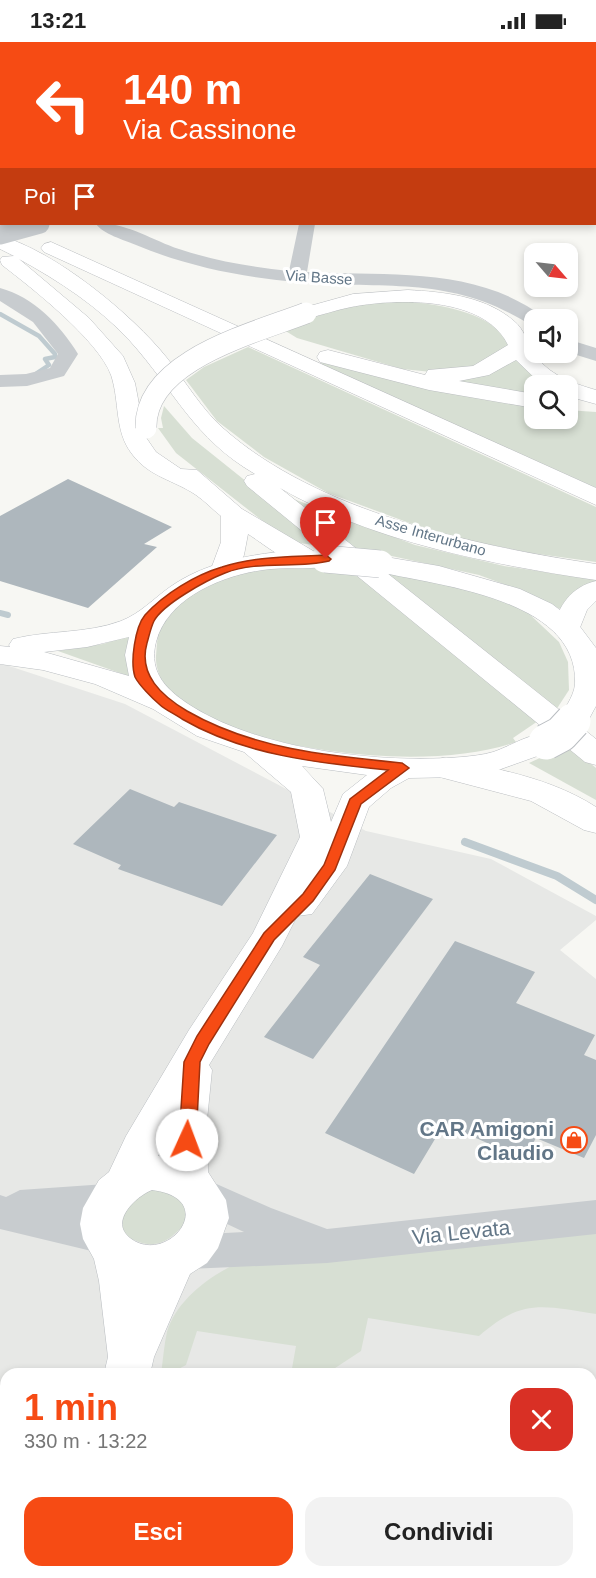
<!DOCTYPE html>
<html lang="it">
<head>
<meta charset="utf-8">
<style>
	body { margin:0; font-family:Helvetica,sans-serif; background:#f2f2f2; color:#222; height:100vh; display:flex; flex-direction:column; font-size:22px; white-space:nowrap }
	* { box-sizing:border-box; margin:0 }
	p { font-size:20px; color:#767676 }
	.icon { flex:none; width:33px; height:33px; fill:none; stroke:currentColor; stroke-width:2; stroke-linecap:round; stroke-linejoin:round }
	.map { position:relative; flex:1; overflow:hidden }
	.sheet { position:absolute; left:0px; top:1326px; width:597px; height:210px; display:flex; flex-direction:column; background:#fff; border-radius:18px 18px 0 0; box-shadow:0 3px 9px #0003 }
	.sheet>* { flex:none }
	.banner { position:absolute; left:0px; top:0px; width:597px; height:183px; box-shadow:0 3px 9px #0003; background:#f64b14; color:#fff; overflow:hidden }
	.needle { width:39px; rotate:118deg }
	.controls { position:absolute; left:524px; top:201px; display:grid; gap:12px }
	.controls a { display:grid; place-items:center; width:54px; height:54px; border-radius:12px; background:#fff; box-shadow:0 3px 9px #0003; font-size:30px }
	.pin { position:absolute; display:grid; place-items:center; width:51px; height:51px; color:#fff; margin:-62px -26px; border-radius:50% 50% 50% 0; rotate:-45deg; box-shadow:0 0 6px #0007 }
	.pin .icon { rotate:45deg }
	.me { position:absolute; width:66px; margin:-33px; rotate:2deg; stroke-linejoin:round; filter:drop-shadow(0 0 4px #0008) }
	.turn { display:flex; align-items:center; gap:21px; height:126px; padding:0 24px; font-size:27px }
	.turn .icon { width:78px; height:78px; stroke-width:2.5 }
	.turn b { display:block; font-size:42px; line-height:51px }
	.then { display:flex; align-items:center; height:57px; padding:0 24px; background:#0003; gap:12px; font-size:22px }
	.round { display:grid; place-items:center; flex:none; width:63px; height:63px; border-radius:18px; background:#f2f2f2 }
	.overview { display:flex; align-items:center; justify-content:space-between; height:102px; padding:0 24px }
	h1 { font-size:36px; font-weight:700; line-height:45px; color:#f64b14 }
	.cta { display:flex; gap:12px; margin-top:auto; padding:12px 24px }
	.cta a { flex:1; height:69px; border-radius:18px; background:#f64b14; color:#fff; font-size:24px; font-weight:700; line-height:69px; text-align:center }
	.cta a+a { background:#f2f2f2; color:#222 }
	.status { display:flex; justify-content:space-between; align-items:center; height:42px; padding:0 30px; background:#fff; direction:ltr }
	.status svg { height:16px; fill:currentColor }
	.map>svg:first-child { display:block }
</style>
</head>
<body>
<div class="status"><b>13:21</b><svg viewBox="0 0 49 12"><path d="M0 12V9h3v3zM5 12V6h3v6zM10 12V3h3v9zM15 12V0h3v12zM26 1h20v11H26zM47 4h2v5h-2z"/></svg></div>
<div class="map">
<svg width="596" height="1536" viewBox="0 0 596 1536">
	<rect width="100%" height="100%" fill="#f7f7f3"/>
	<path fill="#e7e8e6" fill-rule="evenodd" d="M0,623H6L125,662L366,789L491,817L596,874V878L560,908L596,937V1536H0ZM6,1332H591V1530H6Z"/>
	<g fill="#d7dfd3">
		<path d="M403,259C440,263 485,268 509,299L506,309L491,321L442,331L402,327L297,296L284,288C323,269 359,261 403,259Z"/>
		<polygon points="248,305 596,465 596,520 531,511 442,493 328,451 264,415 217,379 186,338 204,325"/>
		<polygon points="519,317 552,343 534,344 534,356 443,341"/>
		<polygon points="329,318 534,364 534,376 567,376 567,368 596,370 596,446 320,322"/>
		<polygon points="164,364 192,396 328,505 299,501 283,495 176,411 158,386 163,386 161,376"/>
		<polygon points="283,453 415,503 504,524 596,538 596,543 570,556 560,567 514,546 479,533 387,513 354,510"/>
		<path d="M281,524L350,526L538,679L513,696L516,700C430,731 250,711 176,658C164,649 155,627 156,614C157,604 157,591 161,583C182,542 241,531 281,524Z"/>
		<polygon points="384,529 420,531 523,566 559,600 568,620 569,648 556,668"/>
		<polygon points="130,593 131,635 58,609 103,602"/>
		<polygon points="568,703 596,726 596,758 529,721"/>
		<path d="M136,1143L181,1149L187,1179C164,1206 150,1209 119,1190L118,1159Z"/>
		<path d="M596,1184V1272C542,1264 523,1256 479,1294L368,1276L361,1309L326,1332H291L296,1304L197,1289L186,1323L169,1332H161C163,1318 164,1303 167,1290C176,1258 212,1232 240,1220Z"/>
		<polygon points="263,1530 325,1530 324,1536 262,1536"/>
	</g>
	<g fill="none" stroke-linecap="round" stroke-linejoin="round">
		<polyline stroke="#bfcbd0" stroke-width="4.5" points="0,272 39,294 55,312 55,315 45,317 49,323 37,331"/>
		<polyline stroke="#bfcbd0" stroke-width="6" points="0,571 8,573"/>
		<polyline stroke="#bfcbd0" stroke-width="8" points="465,800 557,834 596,858"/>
	</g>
	<g fill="#aeb7bd">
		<polygon points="68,437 172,485 144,502 157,505 88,566 0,539 0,474"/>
		<polygon points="130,747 174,765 179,760 277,793 222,864 118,827 121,823 73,802"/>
		<polygon points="370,832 433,857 313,1017 264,995 320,923 303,915"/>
		<polygon points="455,899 535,930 516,961 595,993 584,1013 596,1018 596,1093 584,1116 536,1096 524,1117 444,1082 414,1132 325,1091"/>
	</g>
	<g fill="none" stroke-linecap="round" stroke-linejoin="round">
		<defs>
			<g id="major">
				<path d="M287,509L334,511L338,517L334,523C314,528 292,525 271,527C227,531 168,554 156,600C148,632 168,649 193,665C262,708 381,722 462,715C472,714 483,713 493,710C514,703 534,687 557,693L562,700L557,707L490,731L461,735L409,736L391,746L369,765L347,824L312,872L297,874L282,904L209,1023L212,1028L207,1078L208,1130L226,1158L229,1176L218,1206L207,1221L190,1232L154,1315L150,1332H104L108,1315L99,1239L94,1217L83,1197L80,1182L83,1166L99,1138L109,1130L126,1094L189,988L253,891L300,795L291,750L244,710L197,694L153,667L95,642L43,628L0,622V604L10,605L9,603L13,597C49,588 86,592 121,579C141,571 153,557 170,545C204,521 247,513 287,509ZM129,595L125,613L129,634L44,610L87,605ZM302,724L367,733L343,752L331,780L323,747ZM166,1099V1115L158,1114L159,1112ZM152,1148C222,1157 167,1225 130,1196C109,1180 135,1155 152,1148Z"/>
				<path d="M380,514L439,524L520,547L552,562L578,582L596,606V664L584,686L573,688L562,686L558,679C563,668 574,655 575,642C579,554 431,543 370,528L367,522L370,516Z"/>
				<polygon points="63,1530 115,1530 114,1536 62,1536"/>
			</g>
			<g id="highway">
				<path d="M0,194C54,208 133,273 167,316C186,340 201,367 224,387C318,470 475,504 596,522V538C489,522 374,500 280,446L596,697V723L585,720L247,444L244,439L247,434L255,432C193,396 175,349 130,299C99,265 59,239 19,217L89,276L123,314L135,341L145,394L156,410L181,427L197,428L242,467L315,510L319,516L315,522C292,527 267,504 248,492L244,513L235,533L225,535L215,533L211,527L221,500V474C213,468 205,459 196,453C174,438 149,435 132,412C114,389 120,360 111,333C98,298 32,246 2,223L0,218L2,215L14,214L0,207Z"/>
				<polygon points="51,200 596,446 596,463 44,210 41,206 44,202"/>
				<path d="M408,248C444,250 485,254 514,279C524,287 527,300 534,311C548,333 572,341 596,348V362L567,354V344H543L516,318L489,333L459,339L534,352V366L429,348L320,320L317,315L320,310L328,308L425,333L428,328L473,324L508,303C485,254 396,256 351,265C336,268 321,273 306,277L299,275L296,271L299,267L353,252Z"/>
				<path d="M596,539V559L587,568L577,593L567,596L557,593L553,587C559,563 571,545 596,539Z"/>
				<path d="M443,716C495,726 551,736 596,765V791L584,788L531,759L432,733L427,726L432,719Z"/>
			</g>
		</defs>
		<use href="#major" stroke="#b9bdc1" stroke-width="1"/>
		<use href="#highway" stroke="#babdc0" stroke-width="1"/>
		<g stroke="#c1c3c5" stroke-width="1.5" stroke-dasharray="1.5 1.5" stroke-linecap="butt">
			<polyline points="539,0 545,2"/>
			<polyline points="60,2 65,0"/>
			<polyline points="129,2 134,0"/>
		</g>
		<g fill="#c8cccf" fill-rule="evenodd">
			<path d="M96,182C124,179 152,198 179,207C215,219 252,225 289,229L299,182H315L307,230C379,234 462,225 527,264C533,268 541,271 545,278H534V283L529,282C449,232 383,248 295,240C241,235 186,224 136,203C124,198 103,192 96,182Z"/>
			<path d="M0,246C34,255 60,283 78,312L64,334L27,344L0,345V333L26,332L50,326L58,312L33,280L0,259Z"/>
			<polygon points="567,297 596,306 596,319 567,310"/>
			<polygon points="203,1136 271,1166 327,1187 596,1158 596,1192 327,1221 188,1227 174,1222 168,1210 174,1198 188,1193 244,1190 189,1164 184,1152 189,1140"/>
			<polygon points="106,1142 120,1146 125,1158 120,1170 94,1175 118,1183 124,1195 118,1207 104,1212 0,1187 0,1153 6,1155 20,1148"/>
		</g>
		<use href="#major" fill="#fff" fill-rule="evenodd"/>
		<use href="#highway" fill="#fff" fill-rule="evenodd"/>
		<defs>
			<polyline id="major-bridge-far1" points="325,517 380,522"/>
			<polyline id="major-bridge" points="546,700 561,692 573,679"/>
			<path id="highway-bridge" d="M146,386C144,318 255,291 306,271"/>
		</defs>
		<use href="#major-bridge-far1" stroke="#b9bdc1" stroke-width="28" stroke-linecap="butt"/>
		<use href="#major-bridge" stroke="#b9bdc1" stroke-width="37" stroke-linecap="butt"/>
		<use href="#highway-bridge" stroke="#babdc0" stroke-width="22" stroke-linecap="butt"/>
		<polyline stroke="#c8cccf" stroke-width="19" points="0,193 40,182"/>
		<use href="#major-bridge-far1" stroke="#fff" stroke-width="27"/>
		<use href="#major-bridge" stroke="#fff" stroke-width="35"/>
		<use href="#highway-bridge" stroke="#fff" stroke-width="21"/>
	</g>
	<path fill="#f64b14" stroke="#a0310d" stroke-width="1.5" d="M326,513L331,517L329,519C296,527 258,518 225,531C207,538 163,562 154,579C151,585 149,594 147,601C138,633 162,654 187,669C253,707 328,714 402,721L409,726L361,762L335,828L313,859L274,898L209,1002L200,1020L196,1098L193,1103H181L179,1098L184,1020L197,994L264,891L303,852L324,823L350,757L388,728C317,721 244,713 182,677C175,672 165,668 159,662C152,656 139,643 135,635C130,620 135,585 145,573C164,552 195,533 222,525C254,514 292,515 326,513Z"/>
	<defs>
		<symbol id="shop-ring" viewBox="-11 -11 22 22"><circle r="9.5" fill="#fff" stroke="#f64b14" stroke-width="1.5"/><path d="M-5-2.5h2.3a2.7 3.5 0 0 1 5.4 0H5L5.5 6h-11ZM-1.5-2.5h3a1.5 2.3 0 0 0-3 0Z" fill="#f64b14"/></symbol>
	</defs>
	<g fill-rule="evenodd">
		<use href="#shop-ring" x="559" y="1083" width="30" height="30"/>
	</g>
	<g text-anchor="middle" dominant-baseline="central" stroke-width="6" stroke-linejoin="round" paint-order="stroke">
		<g font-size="15" fill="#627687" stroke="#fff">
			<text transform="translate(319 235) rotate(4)">Via Basse</text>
			<text transform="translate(431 493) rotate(16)">Asse Interurbano</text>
		</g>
		<g font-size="21" font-weight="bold" fill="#627687" stroke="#fff" text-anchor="end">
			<text x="554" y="1086">CAR Amigoni<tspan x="554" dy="24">Claudio</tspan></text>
		</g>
		<g font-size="21" fill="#627687" stroke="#fff">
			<text transform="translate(461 1190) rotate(-6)">Via Levata</text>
		</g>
	</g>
</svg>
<div class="controls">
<a><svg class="needle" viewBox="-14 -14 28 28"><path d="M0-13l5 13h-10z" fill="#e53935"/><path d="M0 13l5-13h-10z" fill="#767676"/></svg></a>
<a><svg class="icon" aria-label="sound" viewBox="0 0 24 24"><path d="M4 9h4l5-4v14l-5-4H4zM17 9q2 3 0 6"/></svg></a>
<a><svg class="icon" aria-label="search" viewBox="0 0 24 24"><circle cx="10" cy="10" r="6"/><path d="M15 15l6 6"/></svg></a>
</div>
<div class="pin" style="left:326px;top:517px;background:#d93025"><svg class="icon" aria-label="arrive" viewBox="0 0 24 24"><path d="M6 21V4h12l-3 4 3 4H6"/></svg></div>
<svg class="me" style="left:187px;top:1098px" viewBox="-20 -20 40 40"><circle r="19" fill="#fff"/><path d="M0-13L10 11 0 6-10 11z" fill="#f64b14"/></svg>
<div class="banner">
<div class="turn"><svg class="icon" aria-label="left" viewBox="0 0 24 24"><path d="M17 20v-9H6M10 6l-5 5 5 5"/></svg><div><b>140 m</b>Via Cassinone</div></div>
<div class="then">Poi<svg class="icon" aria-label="arrive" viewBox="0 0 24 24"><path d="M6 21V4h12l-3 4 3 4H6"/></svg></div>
</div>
<section class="sheet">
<div class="overview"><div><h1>1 min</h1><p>330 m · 13:22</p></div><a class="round" style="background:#d93025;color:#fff"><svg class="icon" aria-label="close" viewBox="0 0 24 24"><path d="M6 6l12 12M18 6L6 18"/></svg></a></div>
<div class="cta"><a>Esci</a><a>Condividi</a></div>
</section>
</div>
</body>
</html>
